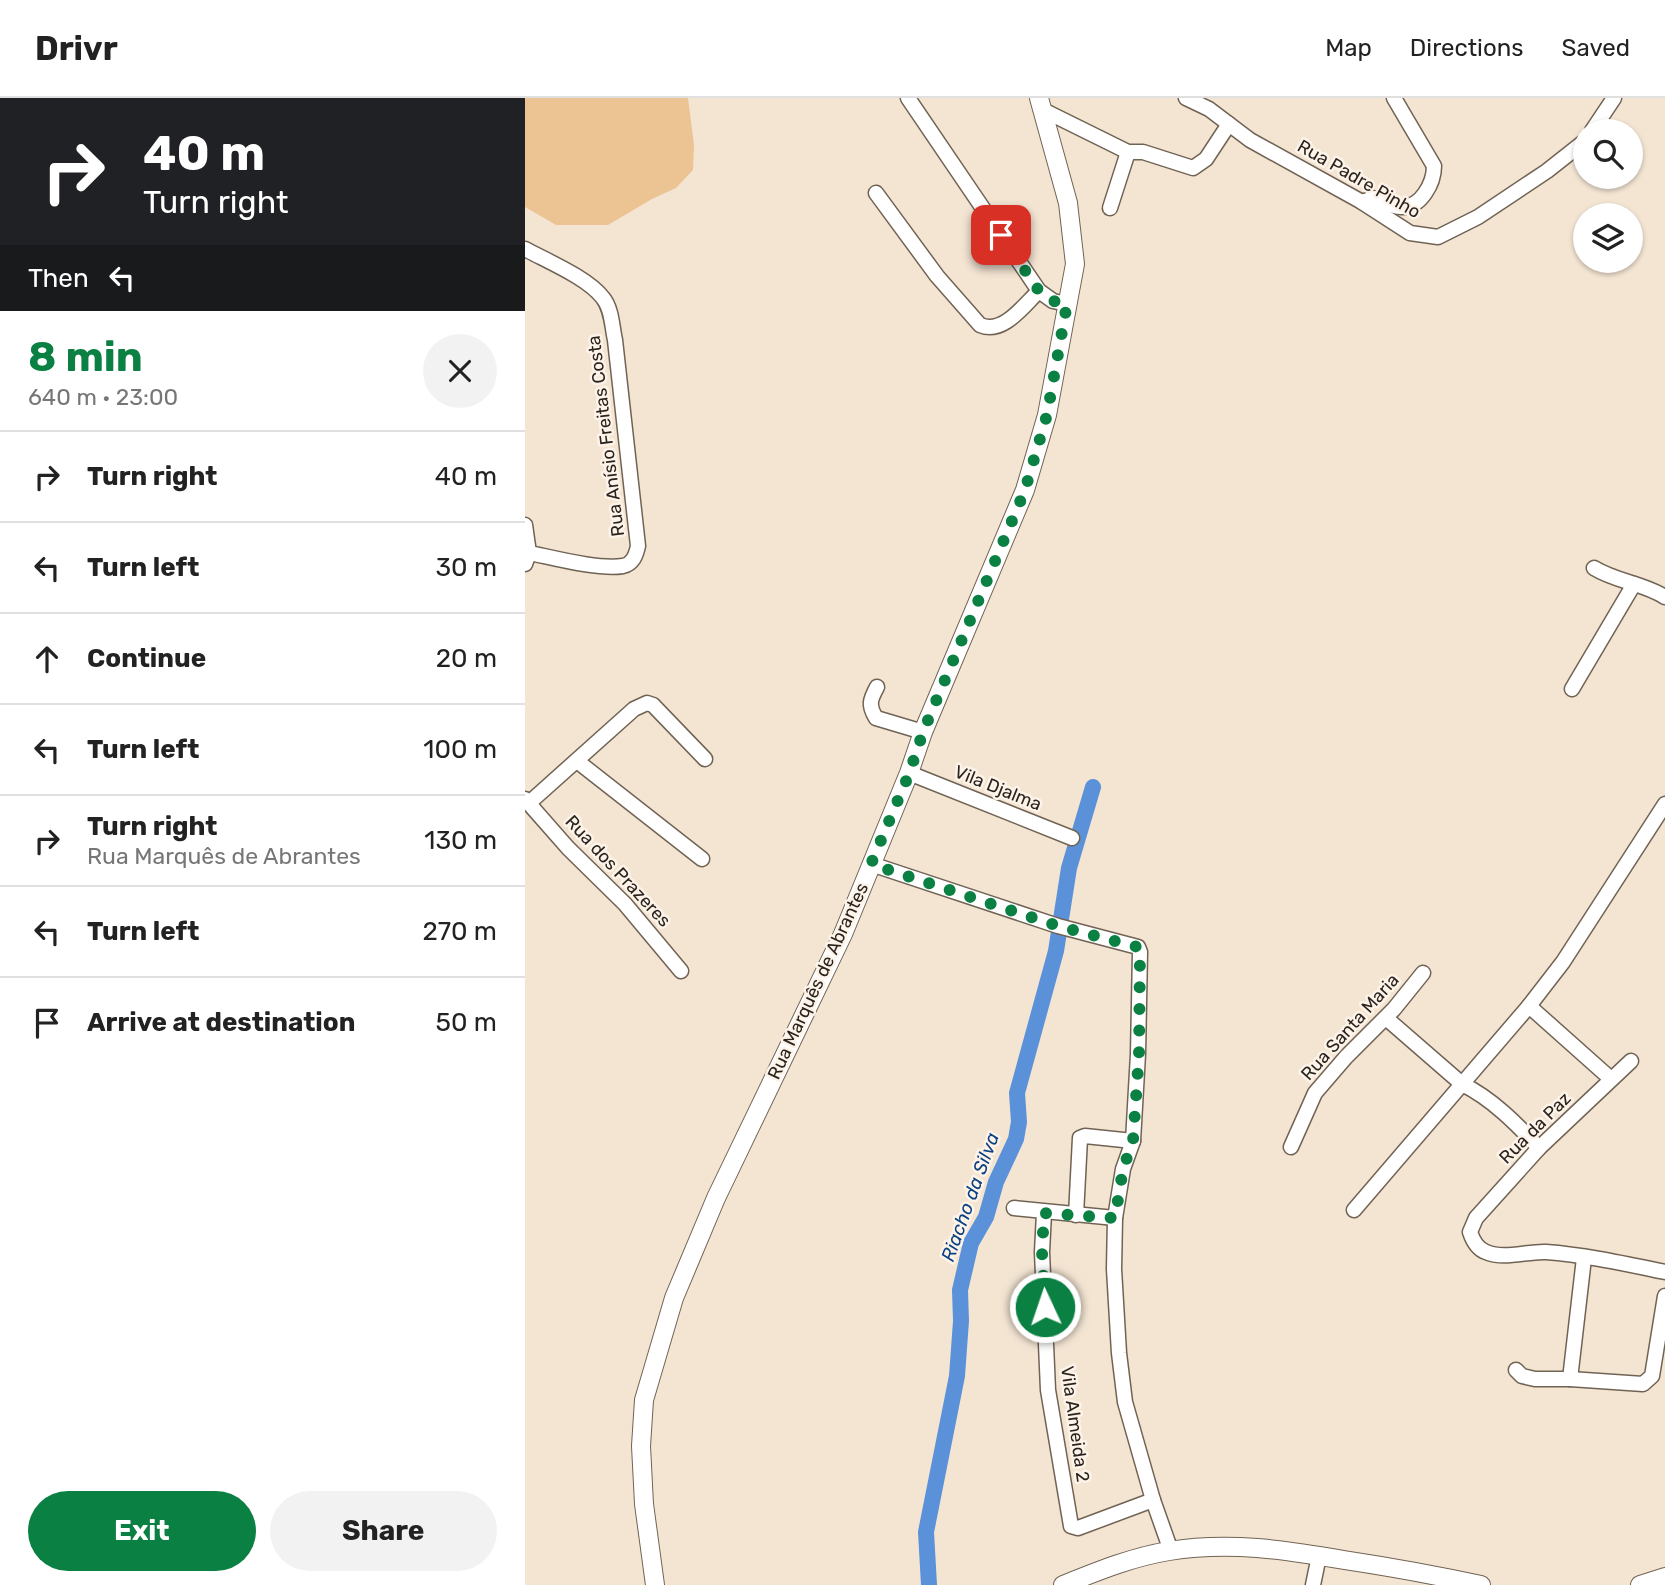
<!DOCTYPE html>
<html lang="en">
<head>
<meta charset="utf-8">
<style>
	body { margin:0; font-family:Rubik,sans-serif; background:#f2f2f2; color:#222; height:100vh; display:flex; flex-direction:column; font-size:26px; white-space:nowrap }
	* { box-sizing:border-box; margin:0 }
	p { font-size:23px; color:#767676 }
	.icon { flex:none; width:38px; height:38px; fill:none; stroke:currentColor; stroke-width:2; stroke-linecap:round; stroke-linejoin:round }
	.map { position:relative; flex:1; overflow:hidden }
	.details { display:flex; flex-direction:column; background:#fff; width:525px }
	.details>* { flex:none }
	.guide { background:#202124; color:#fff; overflow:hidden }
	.tools { position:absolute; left:1048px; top:21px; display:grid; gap:14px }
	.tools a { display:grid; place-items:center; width:70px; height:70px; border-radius:50%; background:#fff; box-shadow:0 2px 5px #0004; font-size:35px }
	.pin { position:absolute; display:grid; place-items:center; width:60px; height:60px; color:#fff; margin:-30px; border-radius:14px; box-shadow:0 4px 10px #0006 }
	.me { position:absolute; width:77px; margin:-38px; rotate:357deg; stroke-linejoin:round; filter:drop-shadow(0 0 5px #0008) }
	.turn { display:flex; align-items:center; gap:24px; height:147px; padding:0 28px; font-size:32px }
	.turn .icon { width:91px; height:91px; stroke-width:2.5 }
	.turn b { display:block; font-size:49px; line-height:60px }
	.then { display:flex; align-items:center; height:66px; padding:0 28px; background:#0003; gap:14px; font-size:26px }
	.round { display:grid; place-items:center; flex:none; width:74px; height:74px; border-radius:37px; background:#f2f2f2 }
	.headline { display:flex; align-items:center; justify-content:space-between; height:119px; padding:0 28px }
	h1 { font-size:42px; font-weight:700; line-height:52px; color:#0b8043 }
	.cta { display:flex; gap:14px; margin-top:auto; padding:14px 28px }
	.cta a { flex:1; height:80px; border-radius:42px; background:#0b8043; color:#fff; font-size:28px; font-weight:700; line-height:80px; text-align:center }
	.cta a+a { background:#f2f2f2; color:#222 }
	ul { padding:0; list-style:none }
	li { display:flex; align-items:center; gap:21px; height:91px; padding:0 28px; border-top:2px solid #e0e0e0 }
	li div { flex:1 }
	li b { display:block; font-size:26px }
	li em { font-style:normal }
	header { display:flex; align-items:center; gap:42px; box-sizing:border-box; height:98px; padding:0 35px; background:#fff; border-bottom:2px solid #e0e0e0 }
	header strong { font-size:33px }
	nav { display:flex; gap:38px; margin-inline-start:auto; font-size:24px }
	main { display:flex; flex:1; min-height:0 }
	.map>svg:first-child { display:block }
</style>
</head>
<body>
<header>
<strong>Drivr</strong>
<nav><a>Map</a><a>Directions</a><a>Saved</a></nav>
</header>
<main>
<section class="details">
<div class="guide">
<div class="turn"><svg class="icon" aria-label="right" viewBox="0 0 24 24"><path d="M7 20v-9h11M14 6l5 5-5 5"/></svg><div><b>40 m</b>Turn right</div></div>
<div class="then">Then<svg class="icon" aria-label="left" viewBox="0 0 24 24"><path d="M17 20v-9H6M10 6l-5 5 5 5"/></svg></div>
</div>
<div class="headline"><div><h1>8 min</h1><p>640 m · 23:00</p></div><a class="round"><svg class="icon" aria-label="close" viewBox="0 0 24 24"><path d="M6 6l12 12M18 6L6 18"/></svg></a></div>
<ul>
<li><svg class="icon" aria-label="right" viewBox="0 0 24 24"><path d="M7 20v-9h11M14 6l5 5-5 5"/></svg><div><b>Turn right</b></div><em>40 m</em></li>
<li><svg class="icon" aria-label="left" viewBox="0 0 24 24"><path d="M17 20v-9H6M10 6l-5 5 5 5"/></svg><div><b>Turn left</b></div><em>30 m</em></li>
<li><svg class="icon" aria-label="ahead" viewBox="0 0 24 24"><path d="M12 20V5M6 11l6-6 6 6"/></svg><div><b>Continue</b></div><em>20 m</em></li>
<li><svg class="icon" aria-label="left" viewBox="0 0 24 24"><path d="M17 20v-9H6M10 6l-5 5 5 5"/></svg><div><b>Turn left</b></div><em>100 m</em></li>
<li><svg class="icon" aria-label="right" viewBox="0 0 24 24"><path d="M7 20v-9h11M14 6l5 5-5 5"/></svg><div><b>Turn right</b><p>Rua Marquês de Abrantes</p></div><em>130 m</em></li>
<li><svg class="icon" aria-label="left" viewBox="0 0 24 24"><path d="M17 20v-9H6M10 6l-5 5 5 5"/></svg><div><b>Turn left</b></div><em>270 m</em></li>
<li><svg class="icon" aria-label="arrive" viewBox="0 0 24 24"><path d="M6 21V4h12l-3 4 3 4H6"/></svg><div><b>Arrive at destination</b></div><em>50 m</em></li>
</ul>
<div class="cta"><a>Exit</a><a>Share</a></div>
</section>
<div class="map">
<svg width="1140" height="1487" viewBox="0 0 1140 1487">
	<rect width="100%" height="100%" fill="#f4e5d3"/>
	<polygon fill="#ecc393" points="0,0 163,0 169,47 168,72 151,90 127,101 83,127 31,127 0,109"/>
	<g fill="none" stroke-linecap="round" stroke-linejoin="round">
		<polyline stroke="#5b91d9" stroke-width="16" points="404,1487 401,1434 432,1278 436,1223 435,1192 446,1145 461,1119 471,1084 491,1041 494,1024 492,995 531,853 544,770 568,689"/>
		<defs>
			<g id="minor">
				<polyline points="383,0 514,193 528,203 542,206"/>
				<polyline points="661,0 684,11 725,42 837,104 885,135 913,139 953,119 1022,73 1060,43"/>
				<polyline points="518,12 603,54 618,54 668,70 681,61 704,26"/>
				<polyline points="1067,33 1089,0"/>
				<path d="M351,95L412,178L455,227C478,237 498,208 514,193"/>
				<path d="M837,104L848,100C857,103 866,109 876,109C896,110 909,85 909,68L869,0"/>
				<polyline points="585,110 603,54"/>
				<path d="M0,151C22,163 63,180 78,200C87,211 87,229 90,242L113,448C111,457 108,466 98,468C72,472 26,459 0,454"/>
				<polyline points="0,427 4,455 0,466"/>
				<path d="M1069,470C1092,484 1118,485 1140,499"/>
				<path d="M352,589C345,602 343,607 351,620L398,634"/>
				<polyline points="1047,591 1109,486"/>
				<polyline points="52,663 177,761"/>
				<polyline points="384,675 547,740"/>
				<polyline points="0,701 43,750 100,806 156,873"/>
				<polyline points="4,705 109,611 122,605 128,607 180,661"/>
				<polyline points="346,766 533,828 613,849 615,854 613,956 608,1043 598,1071 590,1120 589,1171 594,1255 600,1304 628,1402 646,1453"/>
				<polyline points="1004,908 1086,981"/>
				<path d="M861,920L937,986C966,1000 992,1026 1014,1050"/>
				<path d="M1106,963L1014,1050L951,1120L945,1134C948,1143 952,1151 961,1154C979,1162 1002,1153 1021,1154C1061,1157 1101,1166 1140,1174"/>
				<polyline points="766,1049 790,995 821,959 869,911 898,875"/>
				<polyline points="489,1110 590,1120"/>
				<polyline points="829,1112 1004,908 1038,864 1140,706"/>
				<polyline points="519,1115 517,1154 523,1292 546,1428 553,1430 628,1402"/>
				<polyline points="551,1117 555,1040 560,1038 608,1043"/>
				<polyline points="991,1272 997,1278 1010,1281 1045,1281 1118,1286 1127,1278 1140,1198"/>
				<polyline points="1045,1281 1059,1160"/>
				<polyline points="788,1487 794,1458"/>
			</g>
			<g id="tertiary">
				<polyline points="130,1487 119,1406 116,1348 119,1302 149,1200 191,1100 318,836 384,675 398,634 500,392 522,317 550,166 543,105 514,0"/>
				<path d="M538,1487C573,1473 607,1459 644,1453C704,1443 761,1452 819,1462C865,1469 910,1477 956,1487"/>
				<polyline points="1115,1487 1140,1479"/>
			</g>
		</defs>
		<use href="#minor" stroke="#716354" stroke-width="17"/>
		<use href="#tertiary" stroke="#716354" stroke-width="20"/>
		<use href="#minor" stroke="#fff" stroke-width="14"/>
		<use href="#tertiary" stroke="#fff" stroke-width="18"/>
	</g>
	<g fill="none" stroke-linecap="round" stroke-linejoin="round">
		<polyline stroke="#0b8043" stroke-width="12" stroke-dasharray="0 21.6" points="476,137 514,193 528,203 542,206 522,317 500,392 398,634 384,676 346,766 533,828 613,849 615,854 614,956 608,1043 598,1071 590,1120 519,1115 517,1154 520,1209"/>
	</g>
	<g text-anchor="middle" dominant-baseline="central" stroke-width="5" stroke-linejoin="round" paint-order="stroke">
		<g font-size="18" fill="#2a241e" stroke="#fdf3e8">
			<text transform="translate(834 81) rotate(30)">Rua Padre Pinho</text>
			<text transform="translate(81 338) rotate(-97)">Rua Anísio Freitas Costa</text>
			<text transform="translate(473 690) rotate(22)">Vila Djalma</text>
			<text transform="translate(93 773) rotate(47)">Rua dos Prazeres</text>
			<text transform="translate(293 883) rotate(-65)">Rua Marquês de Abrantes</text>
			<text transform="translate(825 929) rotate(-48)">Rua Santa Maria</text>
			<text transform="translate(1010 1030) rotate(-45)">Rua da Paz</text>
			<text transform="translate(550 1326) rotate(82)">Vila Almeida 2</text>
		</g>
		<g font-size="19" font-style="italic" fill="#0b4283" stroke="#fdf3e8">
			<text transform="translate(445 1099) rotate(-70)">Riacho da Silva</text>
		</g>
	</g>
</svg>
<div class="tools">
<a><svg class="icon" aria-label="search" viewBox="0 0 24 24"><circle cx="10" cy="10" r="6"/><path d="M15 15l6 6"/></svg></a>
<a><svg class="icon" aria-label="layers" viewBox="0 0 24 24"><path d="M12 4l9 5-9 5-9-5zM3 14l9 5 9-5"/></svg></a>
</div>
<div class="pin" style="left:476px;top:137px;background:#d93025"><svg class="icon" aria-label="arrive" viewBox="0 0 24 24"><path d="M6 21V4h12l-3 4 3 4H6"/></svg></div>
<svg class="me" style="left:520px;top:1209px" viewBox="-20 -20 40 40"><circle r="17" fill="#0b8043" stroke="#fff" stroke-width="3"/><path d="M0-11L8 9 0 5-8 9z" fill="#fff"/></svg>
</div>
</main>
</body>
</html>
